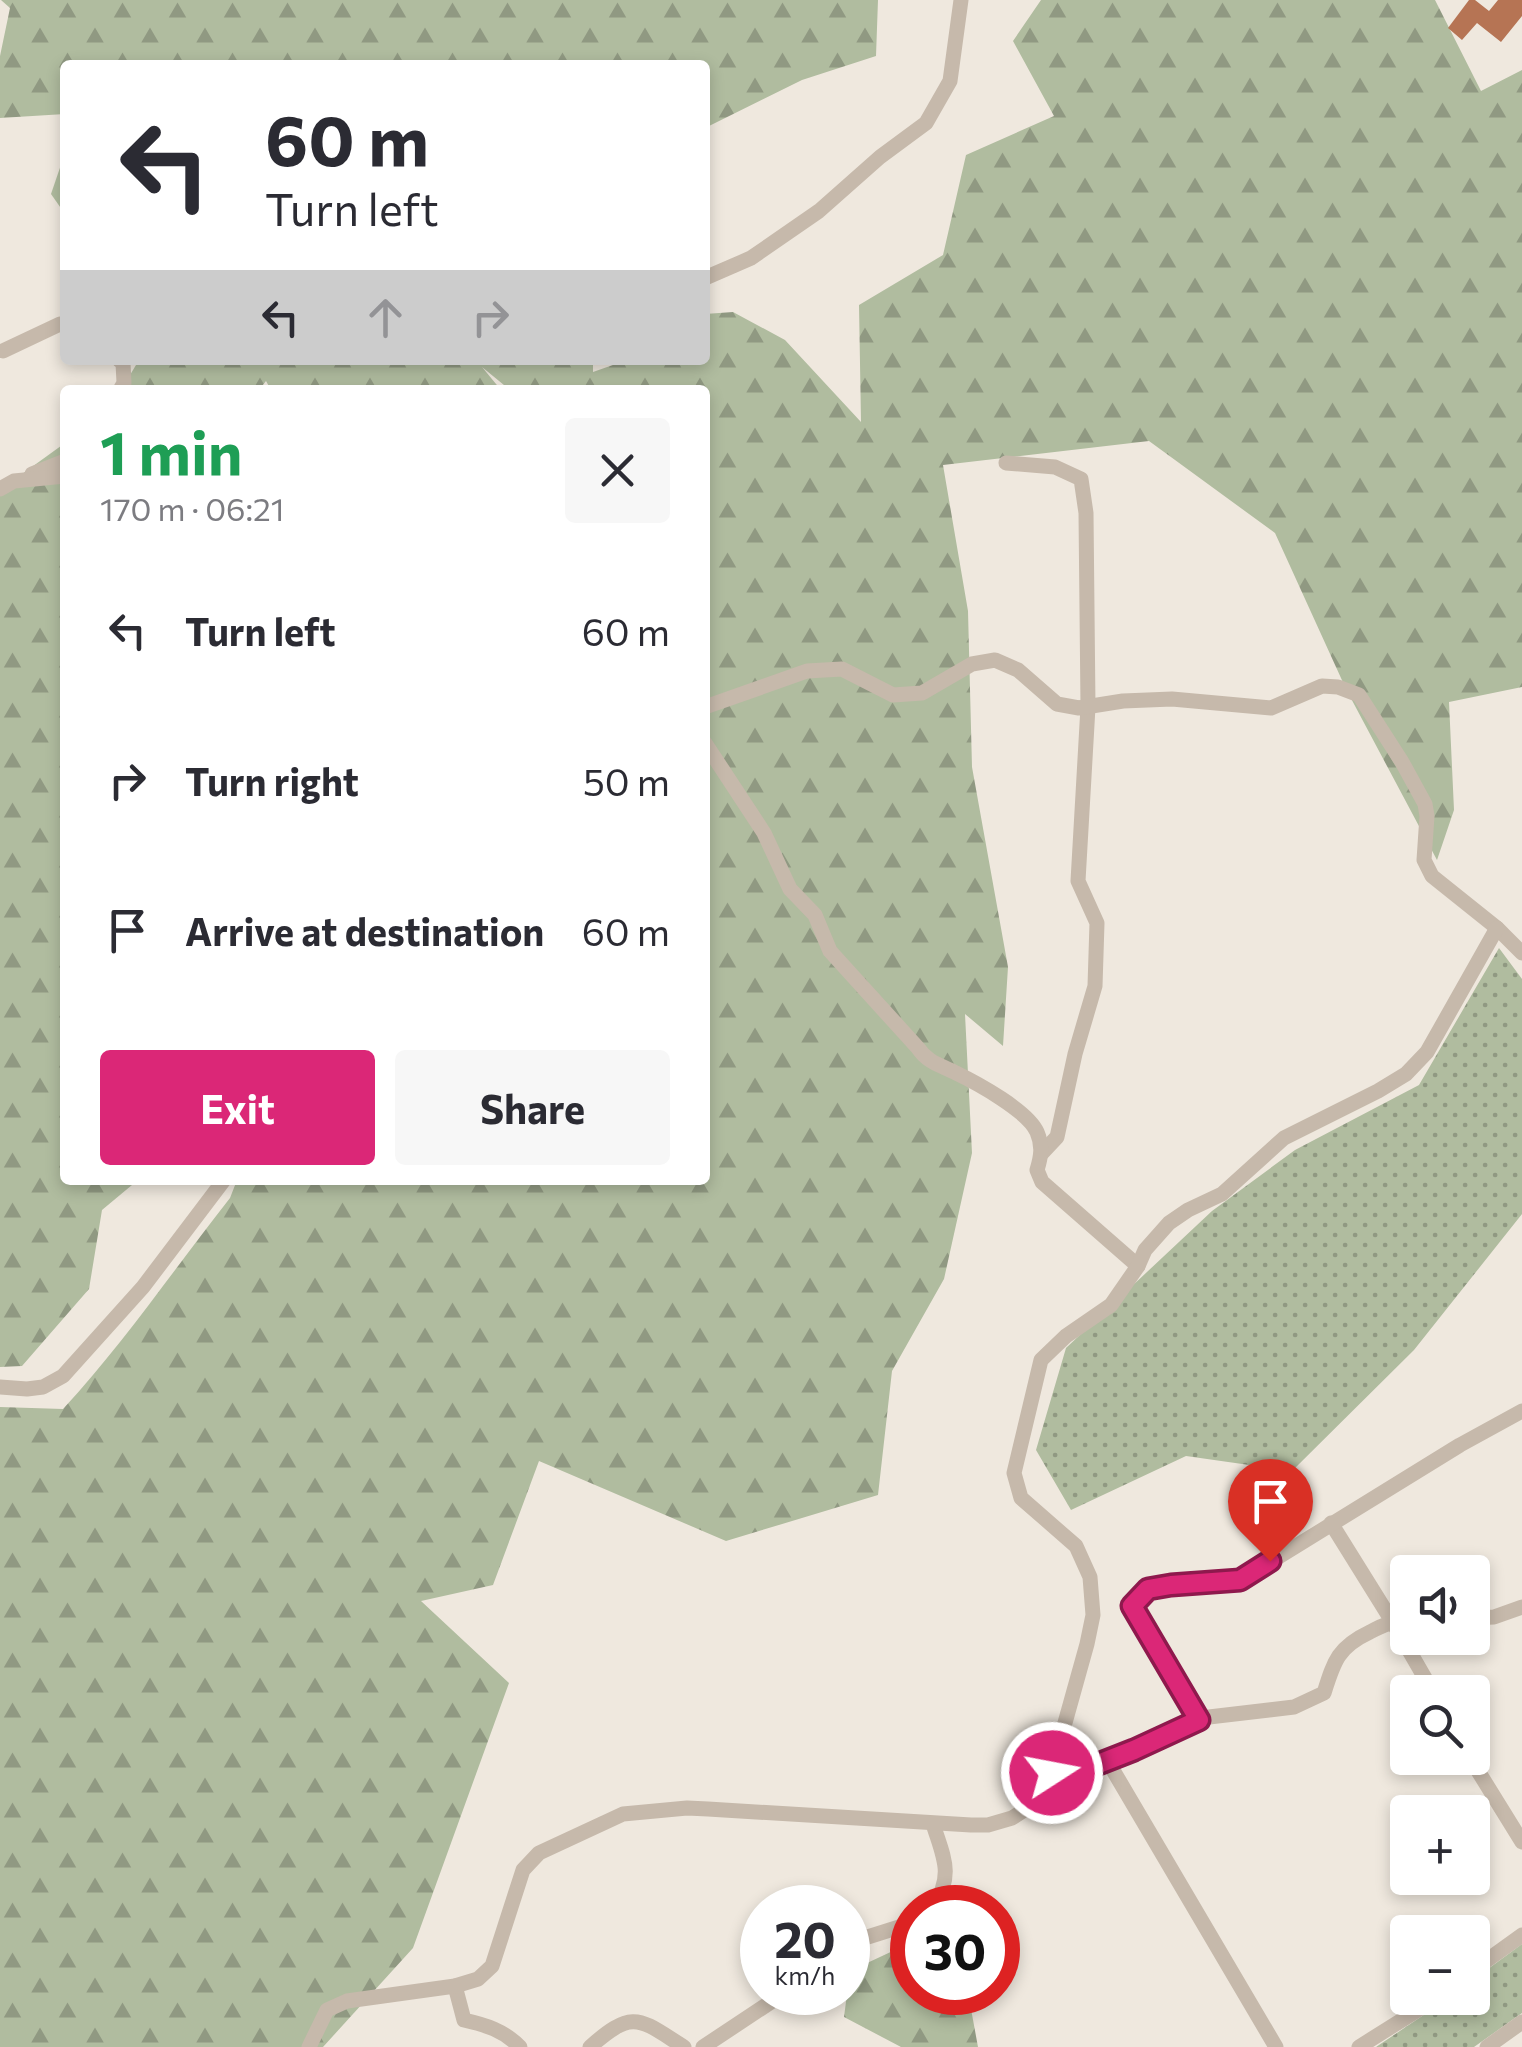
<!DOCTYPE html>
<html lang="en">
<head>
<meta charset="utf-8">
<style>
	body { margin:0; font-family:Commissioner,sans-serif; background:#f7f7f7; color:#2b2b33; height:100vh; display:flex; flex-direction:column; font-size:38px; white-space:nowrap }
	* { box-sizing:border-box; margin:0 }
	p { font-size:32px; color:#7c7c81 }
	.icon { flex:none; width:55px; height:55px; fill:none; stroke:currentColor; stroke-width:2; stroke-linecap:round; stroke-linejoin:round }
	.map { position:relative; flex:1; overflow:hidden }
	.side { position:absolute; left:60px; top:385px; width:650px; height:800px; display:flex; flex-direction:column; background:#fff; border-radius:10px; box-shadow:0 5px 15px #0003 }
	.side>* { flex:none }
	.top-card { position:absolute; left:60px; top:60px; width:650px; height:305px; border-radius:10px; box-shadow:0 5px 15px #0003; background:#fff; color:#2b2b33; overflow:hidden }
	.tools { position:absolute; left:1390px; top:1555px; display:grid; gap:20px }
	.tools a { display:grid; place-items:center; width:100px; height:100px; border-radius:10px; background:#fff; box-shadow:0 5px 15px #0003; font-size:50px }
	.speed { position:absolute; left:740px; top:1885px; display:flex; gap:20px; font-size:50px; font-weight:700; text-align:center }
	.speed>* { display:grid; place-content:center; width:130px; height:130px; border-radius:50%; background:#fff; box-shadow:0 5px 15px #0003; line-height:1 }
	.speed small { font-size:25px; font-weight:400 }
	.speed .limit { border:15px solid #d22; background:#fff; color:#111 }
	.pin { position:absolute; display:grid; place-items:center; width:85px; height:85px; color:#fff; margin:-102px -42px; border-radius:50% 50% 50% 0; rotate:-45deg; box-shadow:0 0 10px #0007 }
	.pin .icon { rotate:45deg }
	.me { position:absolute; width:110px; margin:-55px; rotate:79deg; stroke-linejoin:round; filter:drop-shadow(0 0 8px #0008) }
	.turn { display:flex; align-items:center; gap:35px; height:210px; padding:0 40px; font-size:45px }
	.turn .icon { width:130px; height:130px; stroke-width:2.5 }
	.turn b { display:block; font-size:70px; line-height:85px }
	.lanes { display:flex; align-items:center; height:95px; padding:0 40px; background:#0003; justify-content:center; gap:50px; direction:ltr }
	.lanes .off { opacity:.35 }
	.round { display:grid; place-items:center; flex:none; width:105px; height:105px; border-radius:10px; background:#f7f7f7 }
	.summary { display:flex; align-items:center; justify-content:space-between; height:170px; padding:0 40px }
	h1 { font-size:60px; font-weight:700; line-height:75px; color:#1e9e55 }
	.primary-button { display:flex; gap:20px; margin-top:auto; padding:20px 40px }
	.primary-button a { flex:1; height:115px; border-radius:10px; background:#db2777; color:#fff; font-size:40px; font-weight:700; line-height:115px; text-align:center }
	.primary-button a+a { background:#f7f7f7; color:#2b2b33 }
	ul { padding:0; list-style:none }
	li { display:flex; align-items:center; gap:30px; height:150px; padding:0 40px }
	li div { flex:1 }
	li b { display:block; font-size:38px }
	li em { font-style:normal }
	.map>svg:first-child { display:block }
</style>
</head>
<body>
<div class="map">
<svg width="1522" height="2047" viewBox="0 0 1522 2047">
	<defs>
		<pattern id="grass-dots" width="8" height="8" patternUnits="userSpaceOnUse" patternTransform="scale(2.5)"><rect width="8" height="8" fill="#b0bc9f"/><path d="M2 2h.1M6 6h.1" fill="none" stroke="#909982" stroke-width="1.8" stroke-linecap="round"/></pattern>
		<pattern id="forest-firs" width="22" height="20" patternUnits="userSpaceOnUse" patternTransform="scale(2.5)"><rect width="22" height="20" fill="#b0bc9f"/><path d="M5 1l3.5 6h-7zM16 11l3.5 6h-7z" fill="#909982"/></pattern>
	</defs>
	<rect width="100%" height="100%" fill="#efe8de"/>
	<g fill="url(#grass-dots)">
		<polygon points="1499,948 1522,979 1522,1214 1414,1350 1292,1471 1186,1456 1071,1510 1036,1450 1066,1348 1212,1211 1295,1150 1419,1085"/>
		<polygon points="1522,1944 1522,2013 1474,2047 1376,2047 1449,1998 1472,1998 1473,1980"/>
	</g>
	<g fill="url(#forest-firs)">
		<polygon points="1,0 878,0 876,56 802,80 705,128 705,65 65,65 65,114 0,118 0,56 10,8"/>
		<path d="M1041,0H1435L1481,91L1522,70V687L1449,702L1454,810L1437,860L1346,689L1275,533L1149,441L943,465L968,611L972,767L1008,967L1003,1046L965,1014L972,1153L944,1279L892,1371L878,1495L726,1541L539,1461L493,1585L421,1601L509,1683L413,1948L323,2047H0V1407L63,1409C124,1343 174,1269 230,1198L237,1180H705V390H510L482,367L501,390H271L266,381L259,390H121L139,360H593V372L627,360H705V314L733,312L785,340L861,422L859,305L943,255L966,155L1054,116L1013,41Z"/>
		<polygon points="65,153 65,214 51,194"/>
		<polygon points="65,443 65,1180 138,1180 102,1210 89,1289 22,1366 0,1367 0,490"/>
		<polygon points="912,1942 912,1992 971,1993 969,1998 978,2047 901,2047 844,2017 850,1971"/>
	</g>
	<polygon fill="#b67454" points="1469,0 1475,0 1489,11 1498,0 1522,0 1522,16 1501,42 1477,23 1462,40 1448,28"/>
	<g fill="none" stroke-linecap="round" stroke-linejoin="round">
		<g stroke="#c6b9ab" stroke-width="15">
			<polyline points="705,278 751,258 819,211 880,157 926,123 950,81 961,0"/>
			<polyline points="3,351 60,324 65,324"/>
			<polyline points="119,360 123,363 124,383 120,390"/>
			<polyline points="1006,463 1055,467 1081,479 1086,513 1088,707 1078,881 1097,923 1095,986 1075,1054 1057,1137 1042,1153"/>
			<polyline points="32,474 65,461"/>
			<polyline points="0,489 14,481 65,476"/>
			<polyline points="705,707 807,671 842,669 893,695 922,693 972,664 995,660 1018,670 1057,704 1079,708 1123,701 1172,699 1271,708 1322,686 1338,687 1359,695 1402,762 1425,804 1427,816 1424,860 1432,876 1497,928 1522,953"/>
			<path d="M705,743L764,833L790,889L815,915L830,951L918,1048C928,1063 941,1065 956,1073C977,1083 1028,1111 1037,1132C1043,1146 1041,1157 1037,1170L1042,1182L1138,1266"/>
			<polyline points="0,1387 27,1389 43,1387 63,1376 143,1287 224,1180"/>
			<polyline points="1331,1523 1392,1621 1433,1692"/>
			<polyline points="1472,1618 1494,1617 1522,1607"/>
			<polyline points="1199,1720 1132,1606 1148,1589 1171,1585 1241,1580 1460,1445 1522,1411"/>
			<polyline points="1470,1758 1522,1842"/>
			<polyline points="1107,1760 1276,2047"/>
			<path d="M1051,1773L1078,1772L1209,1717L1294,1707L1324,1693C1334,1661 1338,1647 1370,1632C1383,1625 1392,1621 1408,1621"/>
			<path d="M933,1824C944,1859 954,1874 933,1908"/>
			<polyline points="848,1948 855,1941 912,1923"/>
			<polyline points="1472,1971 1522,1935"/>
			<path d="M455,1986L464,2020C486,2025 503,2030 520,2047"/>
			<polyline points="309,2047 327,2010 347,2001 455,1986 478,1979 492,1966 523,1870 539,1853 623,1814 687,1808 708,1809 971,1825 988,1825 1012,1818 1029,1807 1051,1773 1087,1644 1093,1615 1090,1577 1076,1546 1021,1498 1014,1473 1041,1360 1066,1336 1111,1305 1138,1266 1145,1250 1169,1223 1188,1210 1222,1194 1284,1138 1378,1091 1406,1074 1427,1052 1497,928"/>
			<path d="M590,2047C634,2008 639,2019 684,2047"/>
			<polyline points="703,2047 786,1992"/>
			<polyline points="1359,2047 1437,1998"/>
			<polyline points="1487,2047 1522,2022"/>
		</g>
	</g>
	<g fill="none" stroke-linecap="round" stroke-linejoin="round">
		<defs>
			<polyline id="route" points="1052,1773 1078,1772 1134,1750 1199,1720 1132,1606 1148,1589 1171,1585 1240,1580 1270,1561"/>
		</defs>
		<use href="#route" stroke="#8e194d" stroke-width="25"/>
		<use href="#route" stroke="#db2777" stroke-width="18"/>
	</g>
</svg>
<div class="tools">
<a><svg class="icon" aria-label="sound" viewBox="0 0 24 24"><path d="M4 9h4l5-4v14l-5-4H4zM17 9q2 3 0 6"/></svg></a>
<a><svg class="icon" aria-label="search" viewBox="0 0 24 24"><circle cx="10" cy="10" r="6"/><path d="M15 15l6 6"/></svg></a>
<a>+</a>
<a>−</a>
</div>
<div class="speed"><div>20<small>km/h</small></div><div class="limit">30</div></div>
<div class="pin" style="left:1270px;top:1561px;background:#d93025"><svg class="icon" aria-label="arrive" viewBox="0 0 24 24"><path d="M6 21V4h12l-3 4 3 4H6"/></svg></div>
<svg class="me" style="left:1052px;top:1773px" viewBox="-20 -20 40 40"><circle r="17" fill="#db2777" stroke="#fff" stroke-width="3"/><path d="M0-11L8 9 0 5-8 9z" fill="#fff"/></svg>
<div class="top-card">
<div class="turn"><svg class="icon" aria-label="left" viewBox="0 0 24 24"><path d="M17 20v-9H6M10 6l-5 5 5 5"/></svg><div><b>60 m</b>Turn left</div></div>
<div class="lanes"><svg class="icon" aria-label="left" viewBox="0 0 24 24"><path d="M17 20v-9H6M10 6l-5 5 5 5"/></svg><svg class="icon off" aria-label="ahead" viewBox="0 0 24 24"><path d="M12 20V5M6 11l6-6 6 6"/></svg><svg class="icon off" aria-label="right" viewBox="0 0 24 24"><path d="M7 20v-9h11M14 6l5 5-5 5"/></svg></div>
</div>
<section class="side">
<div class="summary"><div><h1>1 min</h1><p>170 m · 06:21</p></div><a class="round"><svg class="icon" aria-label="close" viewBox="0 0 24 24"><path d="M6 6l12 12M18 6L6 18"/></svg></a></div>
<ul>
<li><svg class="icon" aria-label="left" viewBox="0 0 24 24"><path d="M17 20v-9H6M10 6l-5 5 5 5"/></svg><div><b>Turn left</b></div><em>60 m</em></li>
<li><svg class="icon" aria-label="right" viewBox="0 0 24 24"><path d="M7 20v-9h11M14 6l5 5-5 5"/></svg><div><b>Turn right</b></div><em>50 m</em></li>
<li><svg class="icon" aria-label="arrive" viewBox="0 0 24 24"><path d="M6 21V4h12l-3 4 3 4H6"/></svg><div><b>Arrive at destination</b></div><em>60 m</em></li>
</ul>
<div class="primary-button"><a>Exit</a><a>Share</a></div>
</section>
</div>
</body>
</html>
